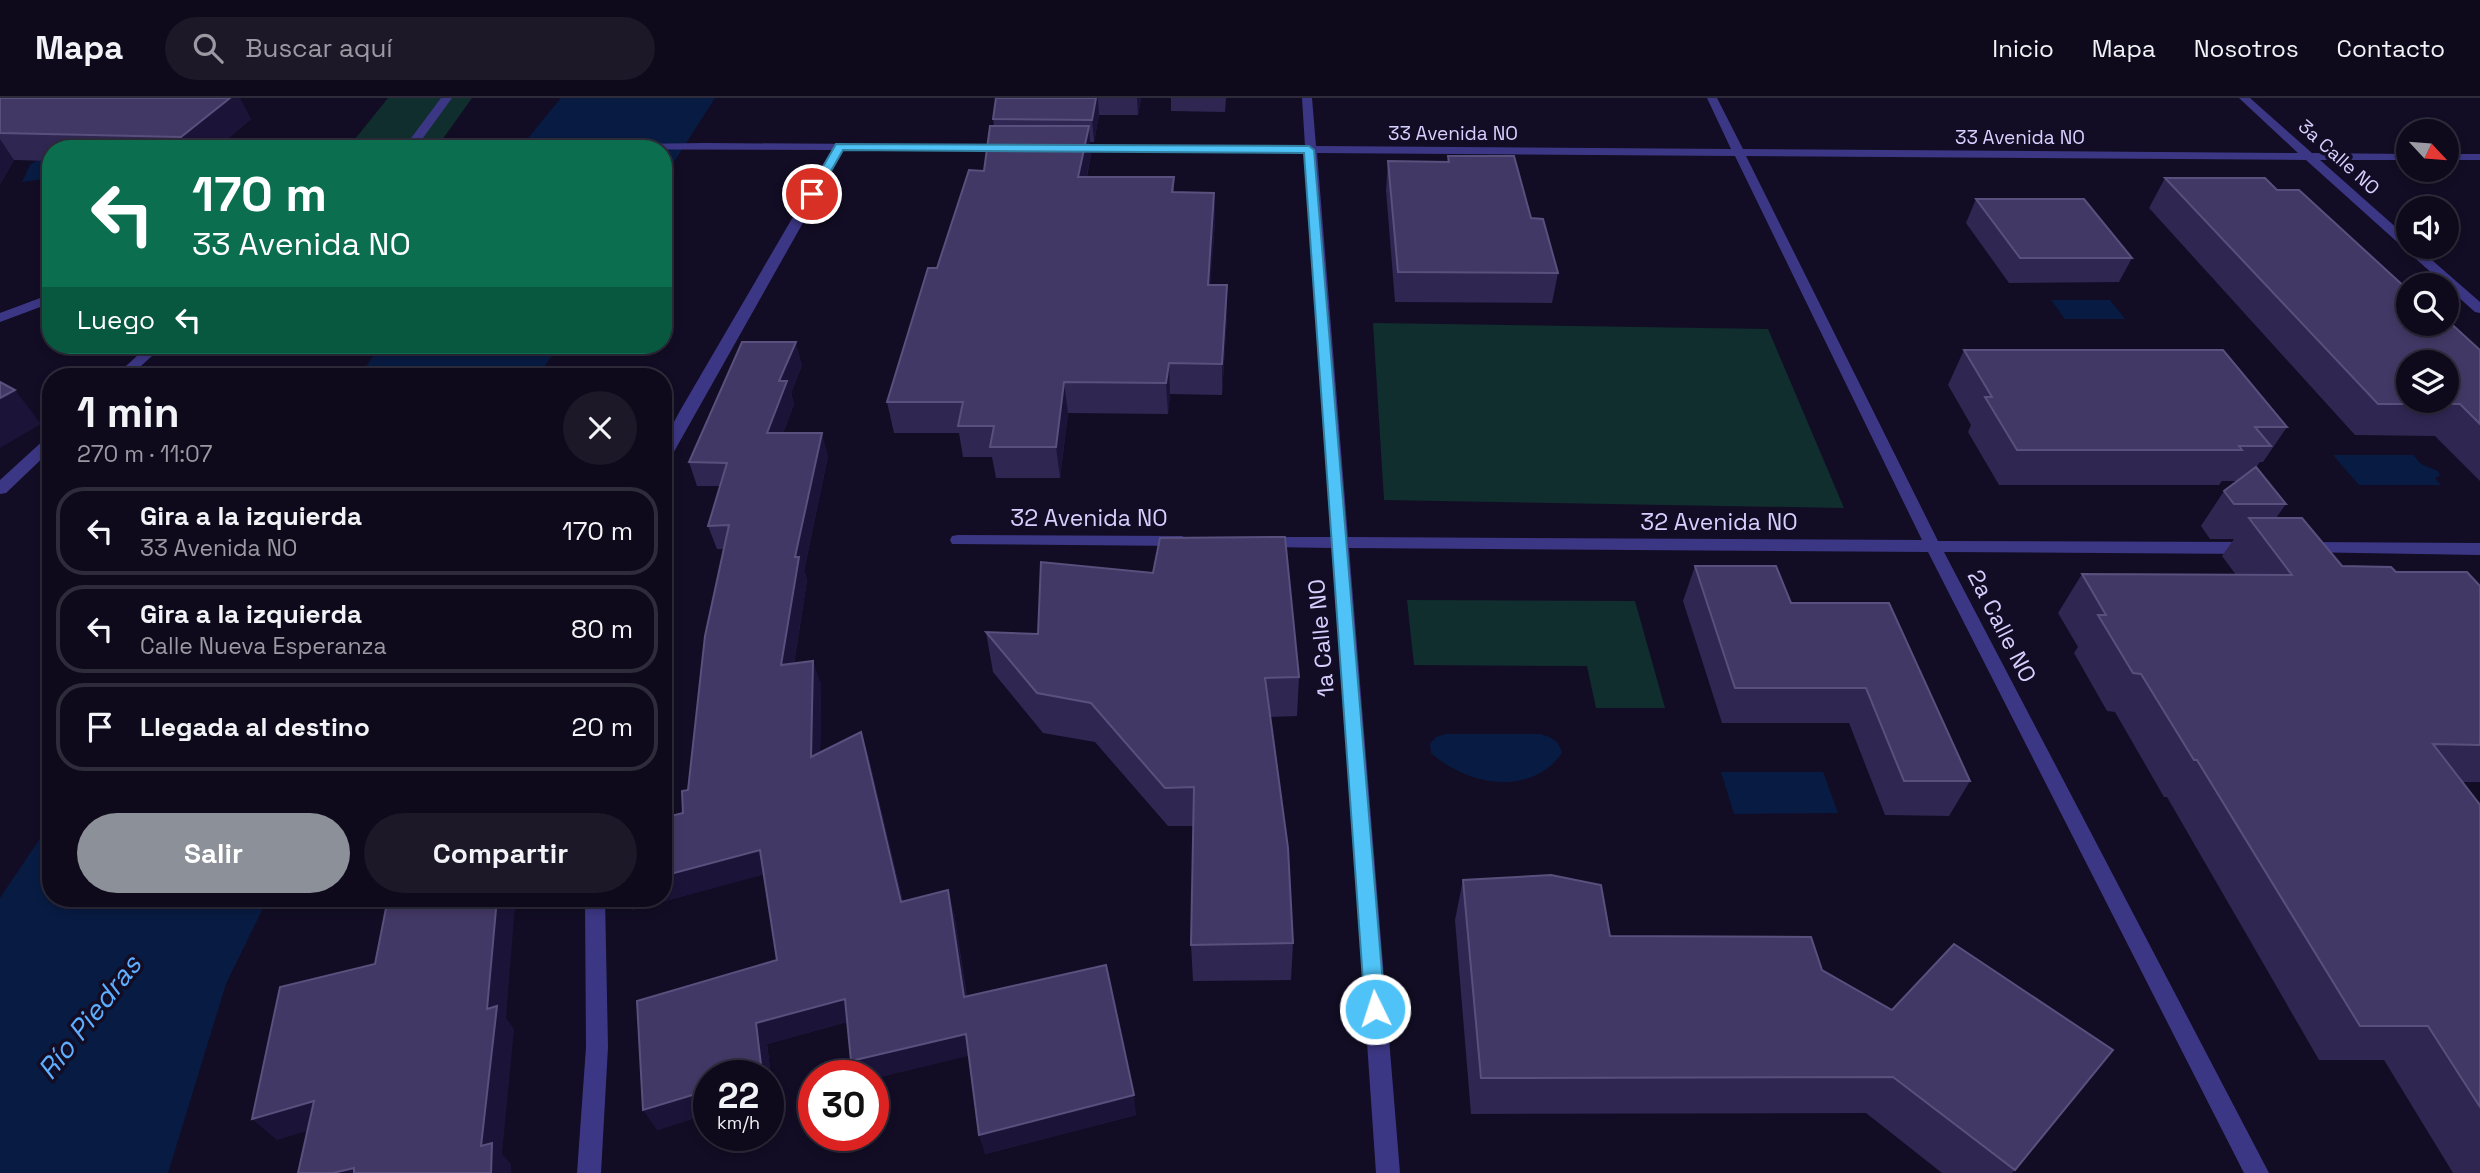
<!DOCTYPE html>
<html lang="es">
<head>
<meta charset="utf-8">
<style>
	body { margin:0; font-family:"Space Grotesk",sans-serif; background:#1c1828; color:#f1f3f6; height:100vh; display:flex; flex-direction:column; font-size:26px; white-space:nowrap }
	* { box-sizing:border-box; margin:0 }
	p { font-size:23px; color:#9b9aa3 }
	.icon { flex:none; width:38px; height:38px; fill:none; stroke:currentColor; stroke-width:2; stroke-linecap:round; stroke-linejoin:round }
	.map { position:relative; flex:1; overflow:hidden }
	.panel { position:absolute; left:42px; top:270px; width:630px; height:539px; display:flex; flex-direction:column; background:#0e0a1b; border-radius:28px; box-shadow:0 4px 10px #0003,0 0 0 2px #2e2b3a }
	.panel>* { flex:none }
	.guide { position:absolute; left:42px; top:42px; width:630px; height:214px; border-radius:28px; box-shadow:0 4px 10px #0003,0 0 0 2px #2e2b3a; background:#0b6e4f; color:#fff; overflow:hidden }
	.needle { width:46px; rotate:116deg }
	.fabs { position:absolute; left:2396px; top:21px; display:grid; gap:14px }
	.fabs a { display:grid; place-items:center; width:63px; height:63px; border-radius:50%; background:#0e0a1b; box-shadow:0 4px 10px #0003,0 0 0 2px #2e2b3a; font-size:35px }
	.speed { position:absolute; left:693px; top:962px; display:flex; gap:14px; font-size:35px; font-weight:700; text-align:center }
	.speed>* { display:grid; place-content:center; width:91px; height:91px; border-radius:50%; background:#0e0a1b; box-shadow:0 4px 10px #0003,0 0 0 2px #2e2b3a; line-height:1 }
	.speed small { font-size:18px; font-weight:400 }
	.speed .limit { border:10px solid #d22; background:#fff; color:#111 }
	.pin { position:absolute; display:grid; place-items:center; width:60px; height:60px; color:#fff; margin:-30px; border:4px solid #fff; border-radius:50%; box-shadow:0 2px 7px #0007 }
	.me { position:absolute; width:77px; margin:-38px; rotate:356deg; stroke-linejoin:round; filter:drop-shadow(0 0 5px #0008) }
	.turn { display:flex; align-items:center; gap:24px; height:147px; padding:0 35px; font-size:32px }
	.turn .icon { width:91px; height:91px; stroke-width:2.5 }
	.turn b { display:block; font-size:49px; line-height:60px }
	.then { display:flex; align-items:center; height:66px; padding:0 35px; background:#0003; gap:14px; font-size:26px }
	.round { display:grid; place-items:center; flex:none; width:74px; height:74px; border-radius:37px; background:#1c1828 }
	.overview { display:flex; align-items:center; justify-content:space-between; height:119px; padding:0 35px }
	h1 { font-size:42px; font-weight:700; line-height:52px }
	.cta { display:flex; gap:14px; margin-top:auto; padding:14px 35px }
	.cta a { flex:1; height:80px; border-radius:42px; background:#8c9099; color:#fff; font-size:28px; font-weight:700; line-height:80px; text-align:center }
	.cta a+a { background:#1c1828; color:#f1f3f6 }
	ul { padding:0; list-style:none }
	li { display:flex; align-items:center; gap:21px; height:88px; margin:0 14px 10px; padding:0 21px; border:4px solid #2e2b3a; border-radius:28px }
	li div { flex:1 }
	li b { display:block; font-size:26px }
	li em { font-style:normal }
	header { display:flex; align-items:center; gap:42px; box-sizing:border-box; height:98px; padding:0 35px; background:#0e0a1b; border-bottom:2px solid #2e2b3a }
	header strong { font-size:33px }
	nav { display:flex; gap:38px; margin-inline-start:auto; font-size:24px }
	.search { width:490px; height:63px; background:#1c1828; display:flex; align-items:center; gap:18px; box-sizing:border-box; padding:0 24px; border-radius:38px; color:#9b9aa3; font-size:26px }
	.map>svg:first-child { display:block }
</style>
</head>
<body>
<header>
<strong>Mapa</strong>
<div class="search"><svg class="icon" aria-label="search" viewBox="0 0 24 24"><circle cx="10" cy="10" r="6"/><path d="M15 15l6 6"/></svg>Buscar aquí</div>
<nav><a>Inicio</a><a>Mapa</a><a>Nosotros</a><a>Contacto</a></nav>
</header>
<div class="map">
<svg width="2480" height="1075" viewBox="0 0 2480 1075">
	<rect width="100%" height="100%" fill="#120d24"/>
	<g fill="#102e2e">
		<polygon points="388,0 472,0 442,42 390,51 347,51"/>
		<polygon points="1373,225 1768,231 1844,410 1384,402"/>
		<polygon points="1407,502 1635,503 1665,610 1596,610 1587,568 1414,567"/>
	</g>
	<g fill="#081b42">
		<polygon points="561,0 715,0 663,81 663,51 519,51"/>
		<polygon points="51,53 51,80 22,84 30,67"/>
		<polygon points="2051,202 2110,202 2125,221 2065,221"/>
		<polygon points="381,247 558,247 539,278 359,278"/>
		<polygon points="2333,357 2413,357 2421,366 2438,373 2440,378 2435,380 2441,387 2359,387"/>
		<path d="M1446,636H1540C1552,639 1559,643 1562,655C1530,700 1467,687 1431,655L1430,646L1436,639Z"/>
		<polygon points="1721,674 1823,674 1838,715 1734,716"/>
		<polygon points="51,724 51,800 268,800 226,886 168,1075 0,1075 0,800"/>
	</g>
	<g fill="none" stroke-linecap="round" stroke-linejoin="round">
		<g fill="#3c3784" fill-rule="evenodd">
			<polygon points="441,0 452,0 415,51 403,51"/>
			<path d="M1302,0H1312L1316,48L1731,51L1707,0H1717L1743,51L2298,55L2239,0H2250L2312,55L2408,56V62H2320L2408,140V149H2417L2480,204V215L2475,214L2306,62L1746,58L1938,443L2249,444L2257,450L2249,456L1944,454L2269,1075H2244L1928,454L1349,450L1400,1075H1376L1333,450L1262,449L1254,444L1262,439H1332L1305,55L1067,53L1061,50L1067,47L1305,48ZM1317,55L1735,58L1922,442L1348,439Z"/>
			<polygon points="705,45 1011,47 1017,50 1011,53 844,52 671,359 663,364 663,344 681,311 832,52 483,51 489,48"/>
			<rect x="2446" y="56" width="34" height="6"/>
			<polygon points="51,196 51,205 0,224 0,215"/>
			<polygon points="149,247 164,247 130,278 115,278"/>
			<polygon points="51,338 51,352 6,395 0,396 0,382 46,340"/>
			<polygon points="958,437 1182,438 1190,443 1182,448 952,446 950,442 952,438"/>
			<polygon points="2305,444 2480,445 2480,457 2299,454 2297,450 2299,446"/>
			<polygon points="585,800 605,800 608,949 601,1075 577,1075 586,949"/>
		</g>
	</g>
	<g fill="#302652">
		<polygon points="0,0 251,21 215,51 51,51 51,63 14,62 0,86"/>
		<polygon points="996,0 1141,0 1138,17 1099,17 1094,44 1090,44 1091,56 1087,79 1174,79 1174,94 1214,95 1215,124 1210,187 1227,187 1227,217 1222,297 1170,296 1168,316 1068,315 1060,380 996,380 992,359 963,359 959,335 894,335 887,304 937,170 984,73 994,28 993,21"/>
		<polygon points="1171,0 1226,0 1225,14 1171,13"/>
		<polygon points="1448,58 1531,120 1558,175 1552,205 1395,204 1386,92 1388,63 1447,64"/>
		<polygon points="2165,80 2277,92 2408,192 2480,252 2480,383 2435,338 2355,337 2149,110"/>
		<polygon points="1976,101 2132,160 2119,184 2009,185 1966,125"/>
		<polygon points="1964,252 2287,329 2263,364 2260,364 2256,369 2286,406 2276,420 2342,468 2396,474 2480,488 2480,684 2463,684 2480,707 2480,1075 2453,1075 2384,962 2319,962 2167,699 2164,699 2115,614 2107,613 2074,555 2078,549 2058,515 2082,476 2236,477 2222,458 2234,441 2210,441 2201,428 2224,393 2238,383 2222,383 2219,387 1999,387 1968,334 1971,327 1948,287"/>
		<polygon points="802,267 791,295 794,306 783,335 828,358 804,473 807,482 794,566 821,586 820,655 861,634 868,657 903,804 954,815 967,899 1136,1017 985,1056 969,958 847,924 767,946 773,995 657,1032 777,862 764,776 632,812 683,715 688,692 723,451 717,451 708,428 720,388 697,388 689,364"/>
		<polygon points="1695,468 1791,505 1970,683 1949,718 1885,717 1849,625 1722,625 1683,503"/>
		<polygon points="986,534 1299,579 1297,618 1270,619 1293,845 1291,882 1193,883 1191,847 1193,728 1168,728 1095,644 1043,635 993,574"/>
		<polygon points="1463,782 1610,838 1822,872 2015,1072 2012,1075 1942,1075 1866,1015 1471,1016 1455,822"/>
	</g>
	<g fill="#1c1438">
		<polygon points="230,0 240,0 251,21 215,51 188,51 181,39"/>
		<polygon points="1096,0 1098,0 1099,17 1094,44 1092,22"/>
		<polygon points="1137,0 1141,0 1138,17"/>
		<polygon points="1089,28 1091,56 1081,108 1078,79"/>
		<polygon points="0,41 14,62 0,86"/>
		<polygon points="1214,95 1215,124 1208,217 1208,187"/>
		<polygon points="1227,187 1227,217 1222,297 1222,266"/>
		<polygon points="796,244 802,267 791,295 794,306 774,358 767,335 779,283"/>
		<polygon points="1169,265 1170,296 1168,316 1166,285"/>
		<polygon points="1064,284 1068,315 1060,380 1056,349"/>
		<polygon points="15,292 41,326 0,350 0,300"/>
		<polygon points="822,335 828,358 804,473 807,482 790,591 781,567 795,459"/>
		<polygon points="813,563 821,586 820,682 811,659"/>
		<polygon points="861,634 868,657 908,826 901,804"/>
		<polygon points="760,752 770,775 632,812 625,800 663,800 663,778"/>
		<polygon points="948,792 954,815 970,921 964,899"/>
		<polygon points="497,800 517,800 514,819 506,920 514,931 502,1056 511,1066 511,1075 491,1075 481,1048 487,911"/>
		<polygon points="845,901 854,922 767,946 773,995 768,997 768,978 752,978 756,925"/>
		<polygon points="966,936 972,957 873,981 873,978 858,978 851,963"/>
		<polygon points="709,992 709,1016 657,1032 643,1012"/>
		<polygon points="1134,997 1136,1017 985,1056 979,1037"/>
		<polygon points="314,1003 337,1024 277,1042 252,1021"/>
		<polygon points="354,1070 361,1075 333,1075"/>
	</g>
	<g fill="#423865" stroke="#59507d" stroke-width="2" fill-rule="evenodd">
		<polygon points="0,0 230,0 181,39 0,35"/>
		<polygon points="996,0 1096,0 1092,22 993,21"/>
		<polygon points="990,28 1089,28 1078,79 1174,79 1172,94 1214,95 1208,187 1227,187 1222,266 1169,265 1166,285 1064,284 1056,349 990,349 994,328 958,328 963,304 887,304 928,170 937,170 969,72 984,73"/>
		<polygon points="1448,58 1514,58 1531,120 1543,121 1558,175 1398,174 1388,63 1449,64"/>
		<path d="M2165,80H2265L2277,92H2299L2408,192V226H2446V221L2480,252V326L2460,306H2378ZM2408,264H2446V303H2408Z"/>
		<polygon points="1976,101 2084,101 2132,160 2020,160"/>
		<polygon points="742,244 796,244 779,283 787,283 767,335 822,335 795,459 799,459 781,567 813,563 811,659 861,634 901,804 948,792 964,899 1106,867 1134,997 979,1037 966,936 851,963 845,901 756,925 762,975 752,978 709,978 709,992 643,1012 637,903 777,862 760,752 663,778 663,720 683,715 682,693 688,692 705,538 729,427 708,428 727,365 689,364"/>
		<polygon points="1964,252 2223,252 2287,329 2255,329 2271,348 2239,348 2242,352 2017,352 1985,299 1992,299"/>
		<polygon points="0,284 15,292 0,300"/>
		<polygon points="2256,369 2286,406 2234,406 2224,393"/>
		<polygon points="2249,420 2302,420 2342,468 2391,469 2396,474 2467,474 2480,488 2480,647 2433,646 2480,707 2480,1009 2428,928 2360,928 2197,662 2194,662 2141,576 2133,575 2098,517 2106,517 2082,476 2292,477"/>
		<polygon points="1285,439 1299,579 1265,580 1288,750 1293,845 1191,847 1194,689 1165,690 1091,605 1037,595 986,534 1038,536 1041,464 1153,475 1160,440"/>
		<polygon points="1695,468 1776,468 1791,505 1889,505 1970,683 1904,683 1866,590 1735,590"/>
		<polygon points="1551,777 1601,787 1610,838 1811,839 1822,872 1892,912 1954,846 2113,952 2015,1072 1893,979 1481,980 1463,782"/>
		<polygon points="388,800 497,800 487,911 497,908 481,1048 492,1045 491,1075 354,1075 354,1070 333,1075 298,1075 314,1003 252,1021 280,889 375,866"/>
	</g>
	<polygon fill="#4fc3f7" stroke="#337fa1" stroke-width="2" points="836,46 1309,48 1314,52 1385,911 1382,917 1375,920 1368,917 1365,911 1304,55 843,52 816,99 808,99 807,96"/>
	<g text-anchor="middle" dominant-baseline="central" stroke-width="7" stroke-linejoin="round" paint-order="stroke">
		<g font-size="19" fill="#d7d0ff" stroke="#120d24">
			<text x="1453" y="35">33 Avenida NO</text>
			<text x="2020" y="39">33 Avenida NO</text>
			<text transform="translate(2339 59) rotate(42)">3a Calle NO</text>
		</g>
		<g font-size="23" fill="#d7d0ff" stroke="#120d24">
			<text x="1089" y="420">32 Avenida NO</text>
			<text x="1719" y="424">32 Avenida NO</text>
			<text transform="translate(2002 528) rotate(63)">2a Calle NO</text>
			<text transform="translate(1321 540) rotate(-95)">1a Calle NO</text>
		</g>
		<g font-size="28" font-style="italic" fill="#5eafff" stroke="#120d24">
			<text transform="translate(89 919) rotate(-52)">Río Piedras</text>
		</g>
	</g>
</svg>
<div class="fabs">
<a><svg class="needle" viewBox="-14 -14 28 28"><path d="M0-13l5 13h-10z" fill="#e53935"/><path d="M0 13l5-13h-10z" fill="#9b9aa3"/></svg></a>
<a><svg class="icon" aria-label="sound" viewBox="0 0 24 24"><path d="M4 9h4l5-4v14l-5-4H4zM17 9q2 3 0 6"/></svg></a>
<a><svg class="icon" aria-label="search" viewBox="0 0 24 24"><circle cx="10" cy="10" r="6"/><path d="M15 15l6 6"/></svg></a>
<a><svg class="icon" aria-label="layers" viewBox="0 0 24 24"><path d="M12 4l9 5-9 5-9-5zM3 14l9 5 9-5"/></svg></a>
</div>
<div class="speed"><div>22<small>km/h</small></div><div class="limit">30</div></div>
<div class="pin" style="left:812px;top:96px;background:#d93025"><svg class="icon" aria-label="arrive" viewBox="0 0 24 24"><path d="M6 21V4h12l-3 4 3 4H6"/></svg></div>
<svg class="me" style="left:1375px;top:911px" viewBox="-20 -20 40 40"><circle r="17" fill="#4fc3f7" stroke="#fff" stroke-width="3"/><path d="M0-11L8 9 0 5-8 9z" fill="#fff"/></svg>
<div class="guide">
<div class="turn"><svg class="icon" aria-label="left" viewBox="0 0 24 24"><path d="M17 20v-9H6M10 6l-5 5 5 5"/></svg><div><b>170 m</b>33 Avenida NO</div></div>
<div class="then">Luego<svg class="icon" aria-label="left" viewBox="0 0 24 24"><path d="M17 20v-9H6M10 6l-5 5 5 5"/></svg></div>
</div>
<section class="panel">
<div class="overview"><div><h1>1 min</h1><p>270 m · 11:07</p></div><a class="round"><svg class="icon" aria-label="close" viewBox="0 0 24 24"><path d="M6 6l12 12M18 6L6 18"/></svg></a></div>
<ul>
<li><svg class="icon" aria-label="left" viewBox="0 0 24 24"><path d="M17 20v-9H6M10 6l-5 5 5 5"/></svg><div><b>Gira a la izquierda</b><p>33 Avenida NO</p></div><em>170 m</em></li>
<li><svg class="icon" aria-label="left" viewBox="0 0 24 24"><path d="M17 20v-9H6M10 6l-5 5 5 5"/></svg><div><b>Gira a la izquierda</b><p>Calle Nueva Esperanza</p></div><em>80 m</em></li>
<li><svg class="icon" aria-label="arrive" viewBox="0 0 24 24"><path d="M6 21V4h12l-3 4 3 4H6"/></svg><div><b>Llegada al destino</b></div><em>20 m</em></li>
</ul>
<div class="cta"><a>Salir</a><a>Compartir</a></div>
</section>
</div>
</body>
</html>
